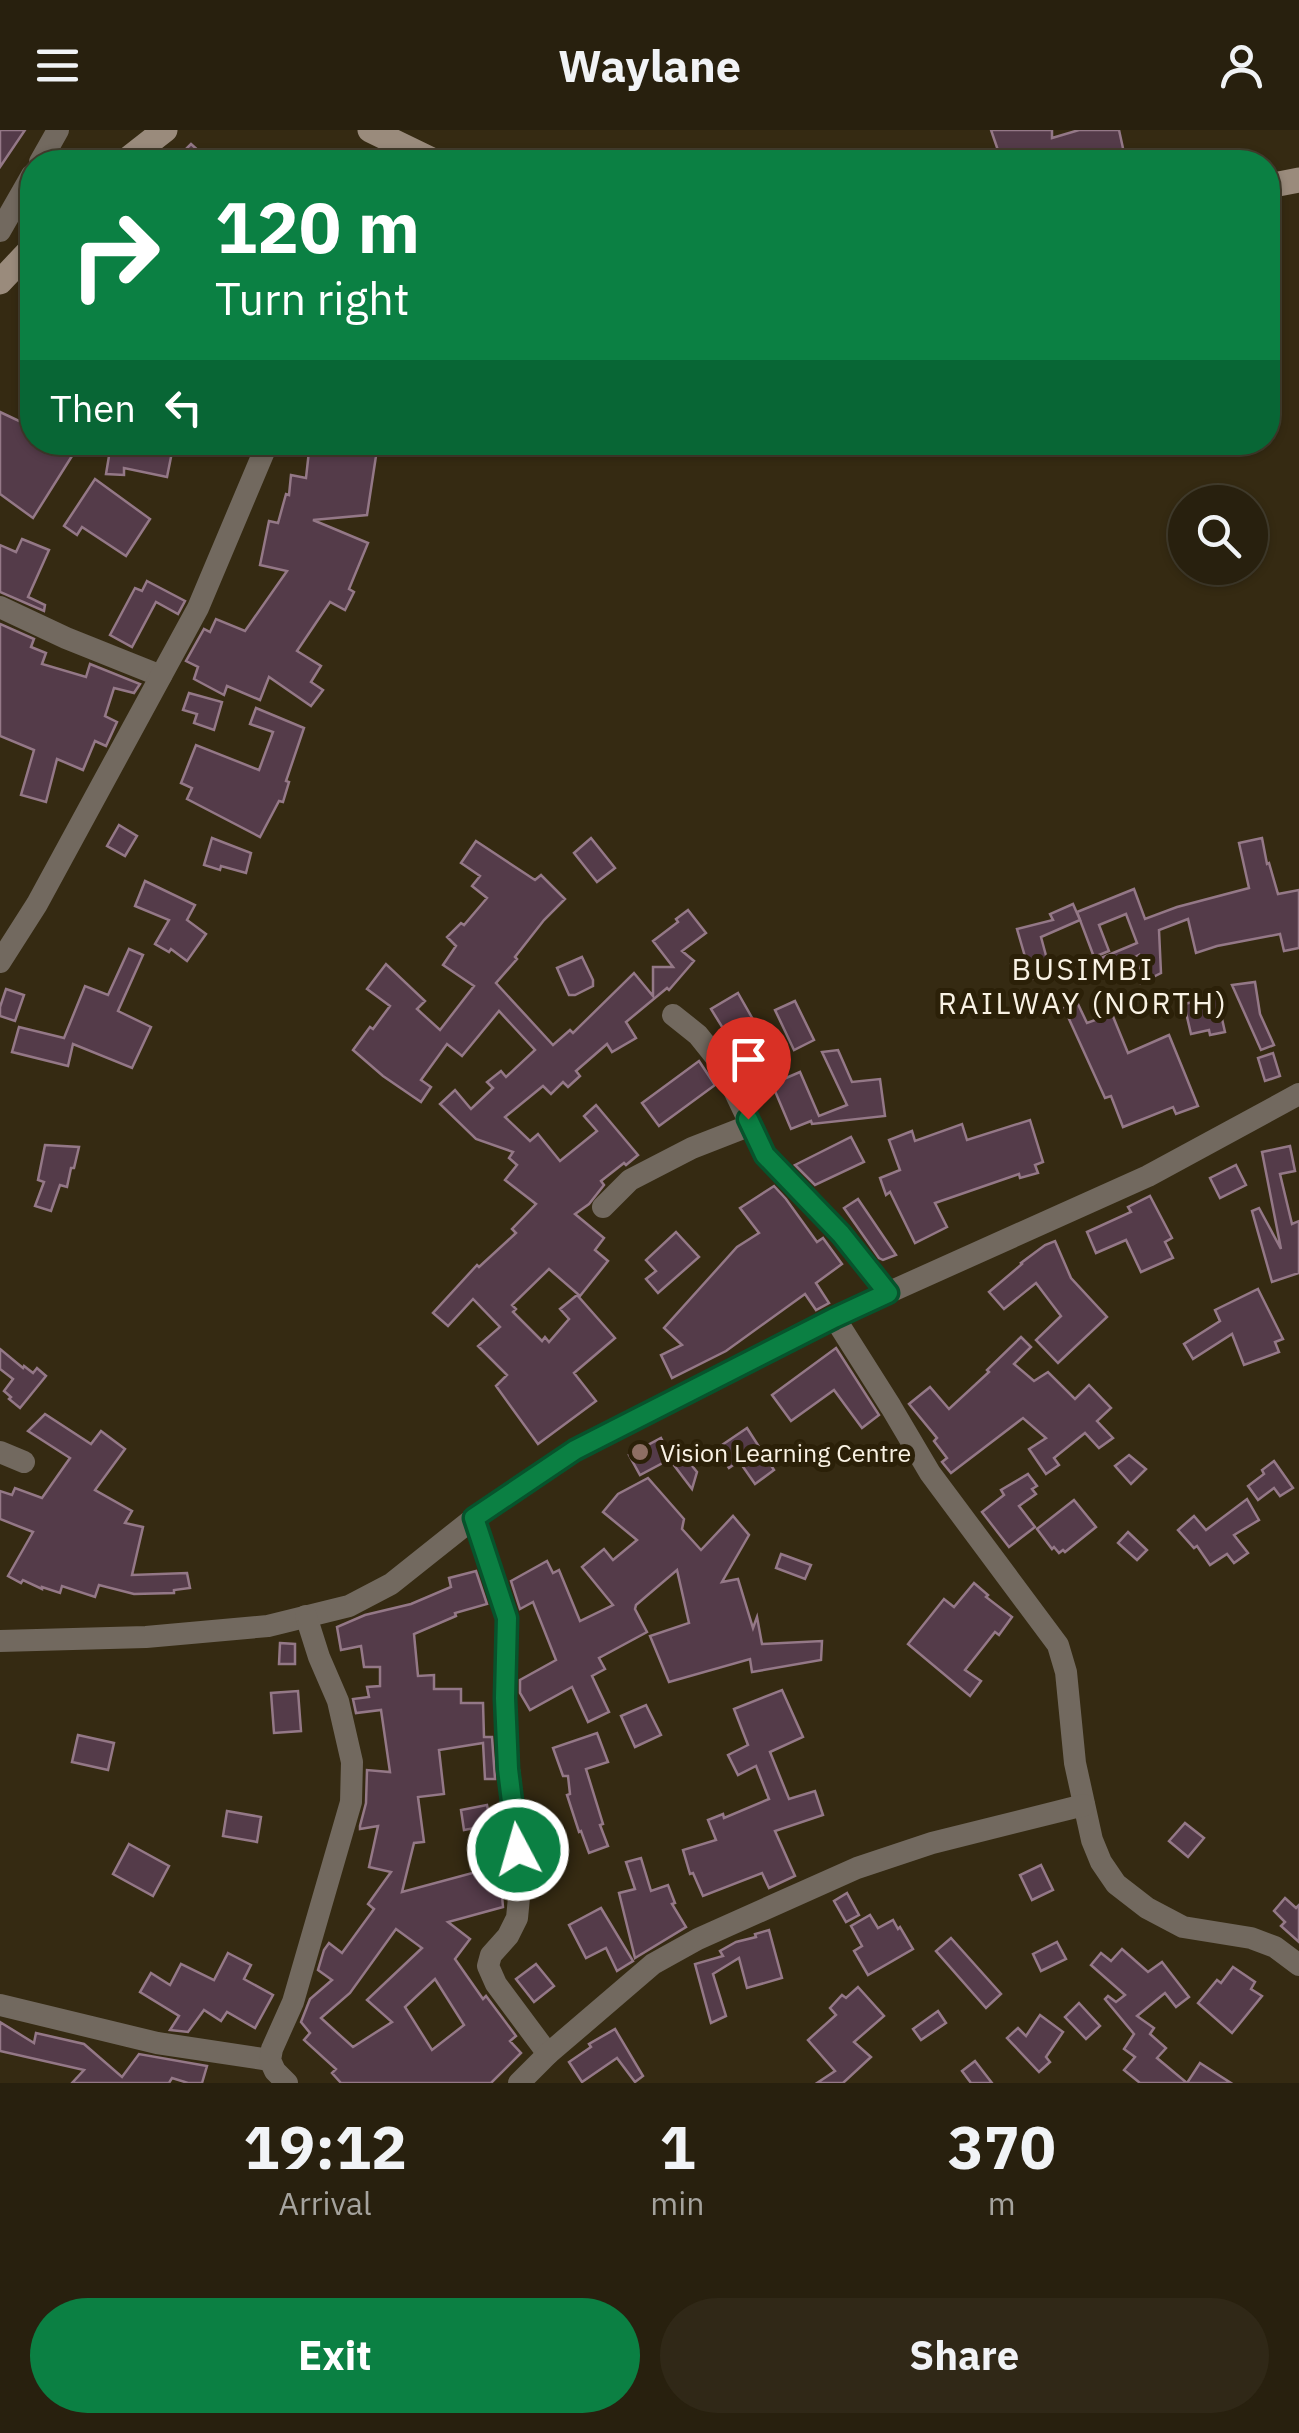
<!DOCTYPE html>
<html lang="en">
<head>
<meta charset="utf-8">
<style>
	body { margin:0; font-family:"IBM Plex Sans",sans-serif; background:#302817; color:#f1f3f6; height:100vh; display:flex; flex-direction:column; font-size:38px; white-space:nowrap }
	* { box-sizing:border-box; margin:0 }
	p { font-size:32px; color:#a5a39e }
	.icon { flex:none; width:55px; height:55px; fill:none; stroke:currentColor; stroke-width:2; stroke-linecap:round; stroke-linejoin:round }
	.map { position:relative; height:1953px; overflow:hidden }
	.sheet { display:flex; flex-direction:column; background:#28200e; flex:1 }
	.sheet>* { flex:none }
	.banner { position:absolute; left:20px; top:20px; width:1260px; height:305px; border-radius:40px; box-shadow:0 2px 8px #0004,0 0 0 2px #443e2e; background:#0b8043; color:#fff; overflow:hidden }
	.controls { position:absolute; left:1168px; top:355px; display:grid; gap:20px }
	.controls a { display:grid; place-items:center; width:100px; height:100px; border-radius:50%; background:#28200e; box-shadow:0 2px 8px #0004,0 0 0 2px #443e2e; font-size:50px }
	.pin { position:absolute; display:grid; place-items:center; width:85px; height:85px; color:#fff; margin:-102px -42px; border-radius:50% 50% 50% 0; rotate:-45deg; box-shadow:0 0 10px #0007 }
	.pin .icon { rotate:45deg }
	.me { position:absolute; width:110px; margin:-55px; rotate:354deg; stroke-linejoin:round; filter:drop-shadow(0 0 8px #0008) }
	.turn { display:flex; align-items:center; gap:35px; height:210px; padding:0 30px; font-size:45px }
	.turn .icon { width:130px; height:130px; stroke-width:2.5 }
	.turn b { display:block; font-size:70px; line-height:85px }
	.then { display:flex; align-items:center; height:95px; padding:0 30px; background:#0003; gap:20px; font-size:38px }
	.eta { display:flex; justify-content:space-evenly; align-items:center; height:170px; text-align:center }
	.eta b { font-size:60px; font-weight:700; line-height:70px }
	.cta { display:flex; gap:20px; margin-top:auto; padding:20px 30px }
	.cta a { flex:1; height:115px; border-radius:60px; background:#0b8043; color:#fff; font-size:40px; font-weight:700; line-height:115px; text-align:center }
	.cta a+a { background:#302817; color:#f1f3f6 }
	header { display:flex; justify-content:space-between; align-items:center; height:130px; padding:0 30px; background:#28200e; font-size:45px; font-weight:700 }
	.map>svg:first-child { display:block }
</style>
</head>
<body>
<header><svg class="icon" aria-label="menu" viewBox="0 0 24 24"><path d="M4 6h16M4 12h16M4 18h16"/></svg>Waylane<svg class="icon" aria-label="person" viewBox="0 0 24 24"><circle cx="12" cy="8" r="4"/><path d="M4 21q1-7 8-7t8 7"/></svg></header>
<div class="map">
<svg width="1299" height="1953" viewBox="0 0 1299 1953">
	<rect width="100%" height="100%" fill="#352a12"/>
	<g fill="#543b49" stroke="#947887" stroke-width="2.5" fill-rule="evenodd">
		<polygon points="0,0 25,0 0,37"/>
		<polygon points="991,0 1052,0 1052,8 1079,0 1119,0 1126,32 1033,32 1031,27 1014,32 1002,32"/>
		<polygon points="191,14 211,32 173,32"/>
		<polygon points="0,282 32,297 32,312 68,312 77,318 33,388 0,364"/>
		<polygon points="118,312 174,312 167,347 124,338 124,345 106,344 109,326"/>
		<polygon points="310,312 370,312 371,325 376,326 367,385 313,390 368,413 349,459 354,462 345,480 330,472 297,521 321,536 311,552 323,560 311,576 269,547 260,570 227,556 224,565 194,549 198,537 186,531 204,499 210,502 216,489 245,501 287,441 260,435 269,391 278,393 286,364 289,365 291,345 306,348"/>
		<polygon points="95,349 150,389 126,426 82,397 77,405 64,396"/>
		<polygon points="22,409 49,420 28,467 45,475 44,481 0,462 0,415 16,422"/>
		<polygon points="147,451 185,471 178,484 156,472 132,517 110,505 135,458 142,461"/>
		<polygon points="0,494 34,509 31,517 46,523 42,534 86,547 90,534 140,554 134,563 114,558 105,586 117,592 106,616 95,611 83,640 57,629 46,672 21,665 34,620 0,606"/>
		<polygon points="189,563 222,572 214,600 194,593 197,584 183,580"/>
		<polygon points="256,578 304,598 286,651 289,652 283,672 279,671 260,707 187,669 192,658 181,653 196,615 259,640 273,602 250,594"/>
		<polygon points="119,695 137,706 125,726 107,716"/>
		<polygon points="212,708 251,723 246,743 221,736 220,740 204,735"/>
		<polygon points="591,708 615,738 597,752 574,723"/>
		<polygon points="1262,708 1267,734 1269,733 1278,764 1299,760 1299,818 1284,821 1280,804 1217,816 1196,823 1188,789 1159,800 1161,843 1141,853 1139,825 1104,843 1101,828 1137,813 1126,784 1099,795 1109,821 1094,827 1077,782 1134,759 1145,789 1177,777 1249,758 1239,713"/>
		<polygon points="476,711 535,750 541,745 565,769 544,790 515,827 517,829 496,853 553,915 570,900 573,903 634,843 653,866 653,837 673,837 653,811 678,792 676,789 688,780 706,803 682,821 694,831 669,860 667,858 626,892 636,908 612,922 607,914 576,941 580,946 568,957 563,952 551,964 543,956 505,987 530,1011 538,1004 560,1031 597,1001 584,986 596,975 638,1025 626,1035 624,1033 601,1051 604,1055 589,1074 575,1084 604,1108 595,1120 608,1131 580,1166 549,1139 512,1175 516,1179 513,1182 542,1211 545,1207 549,1212 569,1189 560,1179 577,1165 615,1208 574,1243 596,1271 538,1314 496,1256 507,1245 478,1216 500,1197 473,1169 448,1196 433,1183 477,1135 479,1137 516,1103 512,1099 536,1074 505,1050 517,1035 509,1028 513,1022 476,1009 440,974 455,960 471,979 493,958 487,952 501,941 506,947 535,920 499,881 462,926 447,914 421,950 431,957 421,972 383,946 353,920 370,897 373,899 390,876 367,859 386,834 425,871 417,879 440,900 474,856 443,835 456,816 447,807 461,793 464,795 487,768 472,756 480,746 461,733"/>
		<polygon points="145,751 195,775 187,790 206,804 187,831 171,819 169,822 155,814 169,790 135,776"/>
		<polygon points="1073,774 1080,790 1041,807 1051,844 1016,853 1011,834 1026,830 1017,799 1053,790 1050,784"/>
		<polygon points="129,819 143,825 118,881 151,897 132,938 73,914 68,936 12,922 19,897 64,908 85,856 108,865"/>
		<polygon points="582,827 593,850 593,856 575,865 569,865 557,838"/>
		<polygon points="1255,852 1260,884 1274,915 1261,920 1232,855"/>
		<polygon points="6,859 24,865 15,891 0,886 0,877"/>
		<polygon points="738,863 755,893 729,908 711,879"/>
		<polygon points="1217,867 1225,902 1210,905 1209,900 1191,904 1184,874"/>
		<polygon points="795,871 814,910 794,920 775,880"/>
		<polygon points="1077,872 1087,893 1112,884 1128,923 1169,905 1198,976 1176,984 1173,977 1123,997 1111,966 1105,968 1064,878"/>
		<polygon points="838,920 852,952 880,949 885,986 812,994 811,991 791,999 772,954 800,942 819,986 847,975 822,922"/>
		<polygon points="1273,923 1280,946 1265,951 1258,928"/>
		<polygon points="699,931 715,955 659,996 642,973"/>
		<polygon points="1030,990 1043,1032 1035,1035 1038,1043 1020,1048 1019,1044 935,1073 947,1097 915,1113 890,1062 886,1065 880,1048 900,1040 889,1010 912,1001 915,1011 962,994 967,1010"/>
		<polygon points="851,1007 864,1032 815,1055 795,1035"/>
		<polygon points="45,1015 79,1017 74,1038 71,1038 67,1057 60,1055 51,1081 35,1076 44,1052 38,1050"/>
		<polygon points="1290,1016 1295,1041 1280,1044 1292,1094 1299,1091 1299,1143 1272,1152 1252,1081 1259,1078 1281,1119 1262,1022"/>
		<polygon points="1236,1035 1246,1055 1220,1068 1210,1048"/>
		<polygon points="774,1056 786,1069 817,1112 823,1108 842,1134 816,1153 829,1173 816,1180 805,1164 726,1221 672,1248 661,1225 682,1215 664,1198 737,1117 759,1103 740,1078"/>
		<polygon points="1150,1066 1172,1108 1165,1112 1173,1128 1141,1142 1126,1110 1096,1123 1087,1102 1131,1082 1128,1077"/>
		<polygon points="858,1069 896,1125 883,1130 879,1128 844,1078"/>
		<polygon points="676,1102 699,1127 658,1163 646,1149 656,1141 646,1130"/>
		<polygon points="1055,1111 1071,1148 1107,1187 1058,1233 1036,1210 1061,1186 1036,1153 1004,1179 989,1162 1022,1134 1021,1133 1045,1115"/>
		<polygon points="1258,1159 1283,1209 1275,1212 1279,1222 1244,1235 1232,1204 1193,1229 1184,1214 1220,1191 1215,1180"/>
		<polygon points="1021,1207 1031,1217 1014,1234 1034,1251 1048,1242 1075,1269 1089,1255 1111,1278 1097,1291 1113,1308 1099,1318 1085,1303 1054,1328 1059,1335 1046,1344 1029,1319 1046,1308 1023,1288 951,1343 942,1332 947,1328 934,1311 937,1308 909,1274 930,1257 949,1279 989,1242 987,1240"/>
		<polygon points="836,1218 879,1285 862,1298 834,1260 791,1291 772,1265"/>
		<polygon points="0,1219 23,1238 24,1236 33,1243 37,1238 46,1246 20,1278 9,1269 11,1267 4,1261 13,1249 0,1239"/>
		<polygon points="45,1284 91,1314 101,1301 125,1319 95,1360 132,1381 125,1393 143,1397 132,1445 187,1443 190,1458 174,1460 174,1463 134,1464 99,1455 95,1467 62,1456 60,1463 42,1457 42,1459 23,1450 21,1453 8,1446 33,1402 0,1389 0,1361 12,1365 15,1358 42,1368 70,1328 28,1301"/>
		<polygon points="747,1298 774,1340 755,1354 739,1331 729,1338 716,1319"/>
		<polygon points="661,1308 672,1328 640,1345 629,1325"/>
		<polygon points="681,1322 697,1342 692,1359 670,1330"/>
		<polygon points="1129,1325 1146,1339 1131,1354 1115,1336"/>
		<polygon points="1274,1331 1293,1358 1280,1366 1274,1358 1258,1370 1248,1356 1264,1344 1262,1340"/>
		<polygon points="1028,1344 1037,1356 1032,1359 1036,1364 1019,1376 1035,1397 1009,1417 982,1382 1004,1365 1001,1360"/>
		<polygon points="648,1348 684,1389 682,1399 701,1420 733,1386 749,1405 722,1452 738,1449 753,1498 757,1487 762,1514 822,1511 821,1530 752,1542 750,1529 669,1552 650,1506 689,1493 677,1440 636,1475 635,1479 647,1502 599,1528 605,1539 592,1546 609,1582 588,1592 572,1557 530,1580 520,1563 520,1550 556,1530 533,1472 520,1479 511,1451 547,1431 553,1443 559,1440 580,1491 613,1475 582,1437 604,1419 613,1430 637,1410 603,1382 618,1364"/>
		<polygon points="1247,1369 1259,1390 1234,1405 1248,1423 1234,1433 1227,1424 1210,1435 1197,1416 1194,1418 1178,1400 1194,1386 1206,1400"/>
		<polygon points="1074,1370 1096,1397 1065,1422 1063,1420 1059,1423 1054,1417 1052,1419 1037,1399"/>
		<polygon points="1128,1402 1147,1420 1137,1430 1118,1413"/>
		<polygon points="781,1424 811,1435 805,1449 776,1438"/>
		<path d="M476,1441L487,1474L455,1483L456,1486L414,1504L418,1546L434,1545V1559H461V1573H483L484,1607H492L495,1649H485L483,1613L439,1620L444,1664L418,1667L424,1712L414,1713L402,1762L502,1735L506,1748L505,1753L501,1754L503,1777L448,1792L470,1809L455,1829L483,1869L486,1866L516,1906L510,1911L521,1923L491,1953H341L332,1943L336,1939L304,1910L310,1903L301,1892L310,1869L332,1850L318,1840L324,1820L329,1813L342,1823L374,1779L368,1774L391,1742L369,1737L378,1696L360,1699V1696L366,1673L367,1640L390,1642L381,1580L356,1583L353,1569L369,1567L367,1557L380,1556V1537H364L361,1516L341,1520L337,1497L365,1485L411,1474L451,1457L449,1448ZM396,1799L422,1818L367,1870L392,1892L353,1917L321,1888L350,1863ZM435,1849L464,1895L432,1920L405,1877Z"/>
		<polygon points="974,1453 988,1465 986,1467 1012,1487 999,1505 995,1502 965,1540 981,1551 970,1566 908,1514 944,1469 954,1477"/>
		<polygon points="280,1513 295,1514 295,1534 279,1534"/>
		<polygon points="782,1560 803,1607 770,1622 789,1669 815,1661 823,1685 775,1701 795,1746 769,1758 762,1743 703,1766 693,1743 690,1744 683,1720 716,1710 708,1690 723,1684 724,1688 769,1669 756,1636 738,1645 728,1625 748,1615 734,1579"/>
		<polygon points="298,1561 301,1601 274,1603 271,1563"/>
		<polygon points="646,1575 661,1605 635,1617 621,1586"/>
		<polygon points="597,1603 608,1632 586,1639 603,1694 600,1695 608,1716 589,1723 581,1701 579,1702 567,1665 570,1664 568,1646 563,1646 553,1618"/>
		<polygon points="78,1605 114,1613 108,1640 72,1632"/>
		<polygon points="487,1675 491,1695 464,1700 461,1680"/>
		<polygon points="227,1681 261,1687 257,1712 223,1706"/>
		<polygon points="1185,1693 1204,1708 1188,1727 1169,1711"/>
		<polygon points="129,1714 169,1736 153,1766 113,1744"/>
		<polygon points="641,1728 651,1761 668,1755 675,1773 672,1774 686,1797 635,1828 619,1763 635,1759 626,1732"/>
		<polygon points="1041,1735 1053,1760 1032,1770 1020,1745"/>
		<polygon points="847,1763 859,1785 846,1792 834,1771"/>
		<polygon points="1285,1768 1296,1778 1299,1775 1299,1812 1281,1796 1285,1792 1274,1781"/>
		<polygon points="601,1778 633,1831 617,1841 606,1818 586,1828 569,1795"/>
		<polygon points="870,1785 878,1798 893,1790 898,1799 900,1797 913,1819 868,1845 854,1821 862,1816 851,1796"/>
		<polygon points="769,1800 782,1848 747,1858 739,1828 713,1844 726,1886 711,1893 695,1834 723,1826 720,1821 736,1812 756,1807 755,1804"/>
		<polygon points="951,1808 1001,1864 986,1878 936,1821"/>
		<polygon points="1057,1812 1066,1829 1041,1841 1033,1824"/>
		<polygon points="1122,1819 1148,1842 1162,1832 1189,1867 1176,1877 1165,1863 1137,1886 1154,1898 1150,1904 1166,1918 1157,1928 1187,1953 1140,1953 1124,1940 1135,1927 1124,1919 1134,1904 1105,1869 1108,1866 1116,1872 1125,1865 1091,1835 1101,1823 1111,1831"/>
		<polygon points="228,1823 251,1835 244,1849 273,1865 255,1898 227,1882 221,1891 204,1880 188,1902 170,1900 179,1886 140,1862 151,1843 170,1855 181,1834 214,1850"/>
		<polygon points="536,1834 554,1856 534,1872 516,1849"/>
		<polygon points="1233,1837 1255,1852 1251,1859 1262,1866 1232,1903 1198,1873 1217,1850 1221,1853"/>
		<polygon points="858,1857 884,1886 854,1912 871,1927 843,1953 817,1953 835,1941 808,1910 836,1885 830,1878 842,1865 846,1868"/>
		<polygon points="1079,1873 1100,1896 1086,1909 1065,1887"/>
		<polygon points="938,1881 946,1893 921,1910 913,1899"/>
		<polygon points="1040,1885 1063,1902 1046,1927 1050,1932 1039,1942 1007,1908 1018,1898 1026,1906"/>
		<polygon points="0,1892 34,1913 36,1903 84,1914 122,1947 139,1924 207,1936 202,1953 188,1953 172,1948 169,1953 72,1953 84,1940 0,1921"/>
		<polygon points="615,1899 643,1946 635,1952 617,1928 582,1952 569,1932 591,1917 589,1914"/>
		<polygon points="975,1931 992,1953 971,1953 962,1941"/>
		<polygon points="1200,1933 1231,1953 1187,1953"/>
	</g>
	<g fill="none" stroke-linecap="round" stroke-linejoin="round">
		<g stroke="#72695f" stroke-width="22">
			<polyline points="40,32 58,0"/>
			<polyline points="0,101 32,45"/>
			<polyline points="0,477 66,508 161,546"/>
			<polyline points="0,832 37,774 198,478 268,312"/>
			<polyline points="673,885 698,905 722,935 765,1025 841,1104 888,1163"/>
			<polyline points="603,1077 630,1050 692,1018 751,995"/>
			<polyline points="834,1187 891,1277 930,1343 1058,1515 1066,1542 1075,1633 1092,1710 1101,1732 1116,1754 1147,1778 1183,1797 1251,1808 1275,1817 1299,1835"/>
			<polyline points="0,1322 24,1332"/>
			<polyline points="474,1388 507,1487 505,1568 509,1639 521,1747 517,1788 508,1806 491,1825 488,1836 496,1854 548,1924"/>
			<polyline points="0,1511 146,1507 268,1496 349,1476 391,1454 474,1388 575,1320 834,1187 1148,1046 1299,964"/>
			<polyline points="0,1875 157,1913 270,1930"/>
			<polyline points="287,1953 275,1941 270,1930 272,1919 293,1872 351,1672 352,1632 338,1571 319,1527 306,1486"/>
			<polyline points="519,1953 548,1924 653,1834 698,1809 857,1738 932,1713 1084,1675"/>
		</g>
		<g stroke="#9a8b7c" stroke-width="25">
			<polyline points="370,0 436,32"/>
			<polyline points="124,32 165,0"/>
			<polyline points="1268,56 1299,50"/>
			<polyline points="0,152 32,118"/>
		</g>
	</g>
	<g fill="none" stroke-linecap="round" stroke-linejoin="round">
		<defs>
			<polyline id="route" points="518,1720 508,1639 505,1568 507,1488 474,1388 575,1320 834,1188 888,1163 841,1104 765,1025 748,989"/>
		</defs>
		<use href="#route" stroke="#07532c" stroke-width="25"/>
		<use href="#route" stroke="#0b8043" stroke-width="18"/>
	</g>
	<circle fill="#8d6e63" stroke="#2b2008" stroke-width="4" cx="640" cy="1322" r="10"/>
	<g text-anchor="middle" dominant-baseline="central" stroke-width="10" stroke-linejoin="round" paint-order="stroke">
		<g font-size="25" fill="#f9f2e4" stroke="#2b2008" text-anchor="start">
			<text x="660" y="1322">Vision Learning Centre</text>
		</g>
		<g font-size="30" letter-spacing="2.5" fill="#f9f2e4" stroke="#2b2008">
			<text x="1083" y="838">BUSIMBI<tspan x="1083" dy="34">RAILWAY (NORTH)</tspan></text>
		</g>
	</g>
</svg>
<div class="controls">
<a><svg class="icon" aria-label="search" viewBox="0 0 24 24"><circle cx="10" cy="10" r="6"/><path d="M15 15l6 6"/></svg></a>
</div>
<div class="pin" style="left:748px;top:989px;background:#d93025"><svg class="icon" aria-label="arrive" viewBox="0 0 24 24"><path d="M6 21V4h12l-3 4 3 4H6"/></svg></div>
<svg class="me" style="left:518px;top:1720px" viewBox="-20 -20 40 40"><circle r="17" fill="#0b8043" stroke="#fff" stroke-width="3"/><path d="M0-11L8 9 0 5-8 9z" fill="#fff"/></svg>
<div class="banner">
<div class="turn"><svg class="icon" aria-label="right" viewBox="0 0 24 24"><path d="M7 20v-9h11M14 6l5 5-5 5"/></svg><div><b>120 m</b>Turn right</div></div>
<div class="then">Then<svg class="icon" aria-label="left" viewBox="0 0 24 24"><path d="M17 20v-9H6M10 6l-5 5 5 5"/></svg></div>
</div>
</div>
<section class="sheet">
<div class="eta">
<div><b>19:12</b><p>Arrival</p></div>
<div><b>1</b><p>min</p></div>
<div><b>370</b><p>m</p></div>
</div>
<div class="cta"><a>Exit</a><a>Share</a></div>
</section>
</body>
</html>
